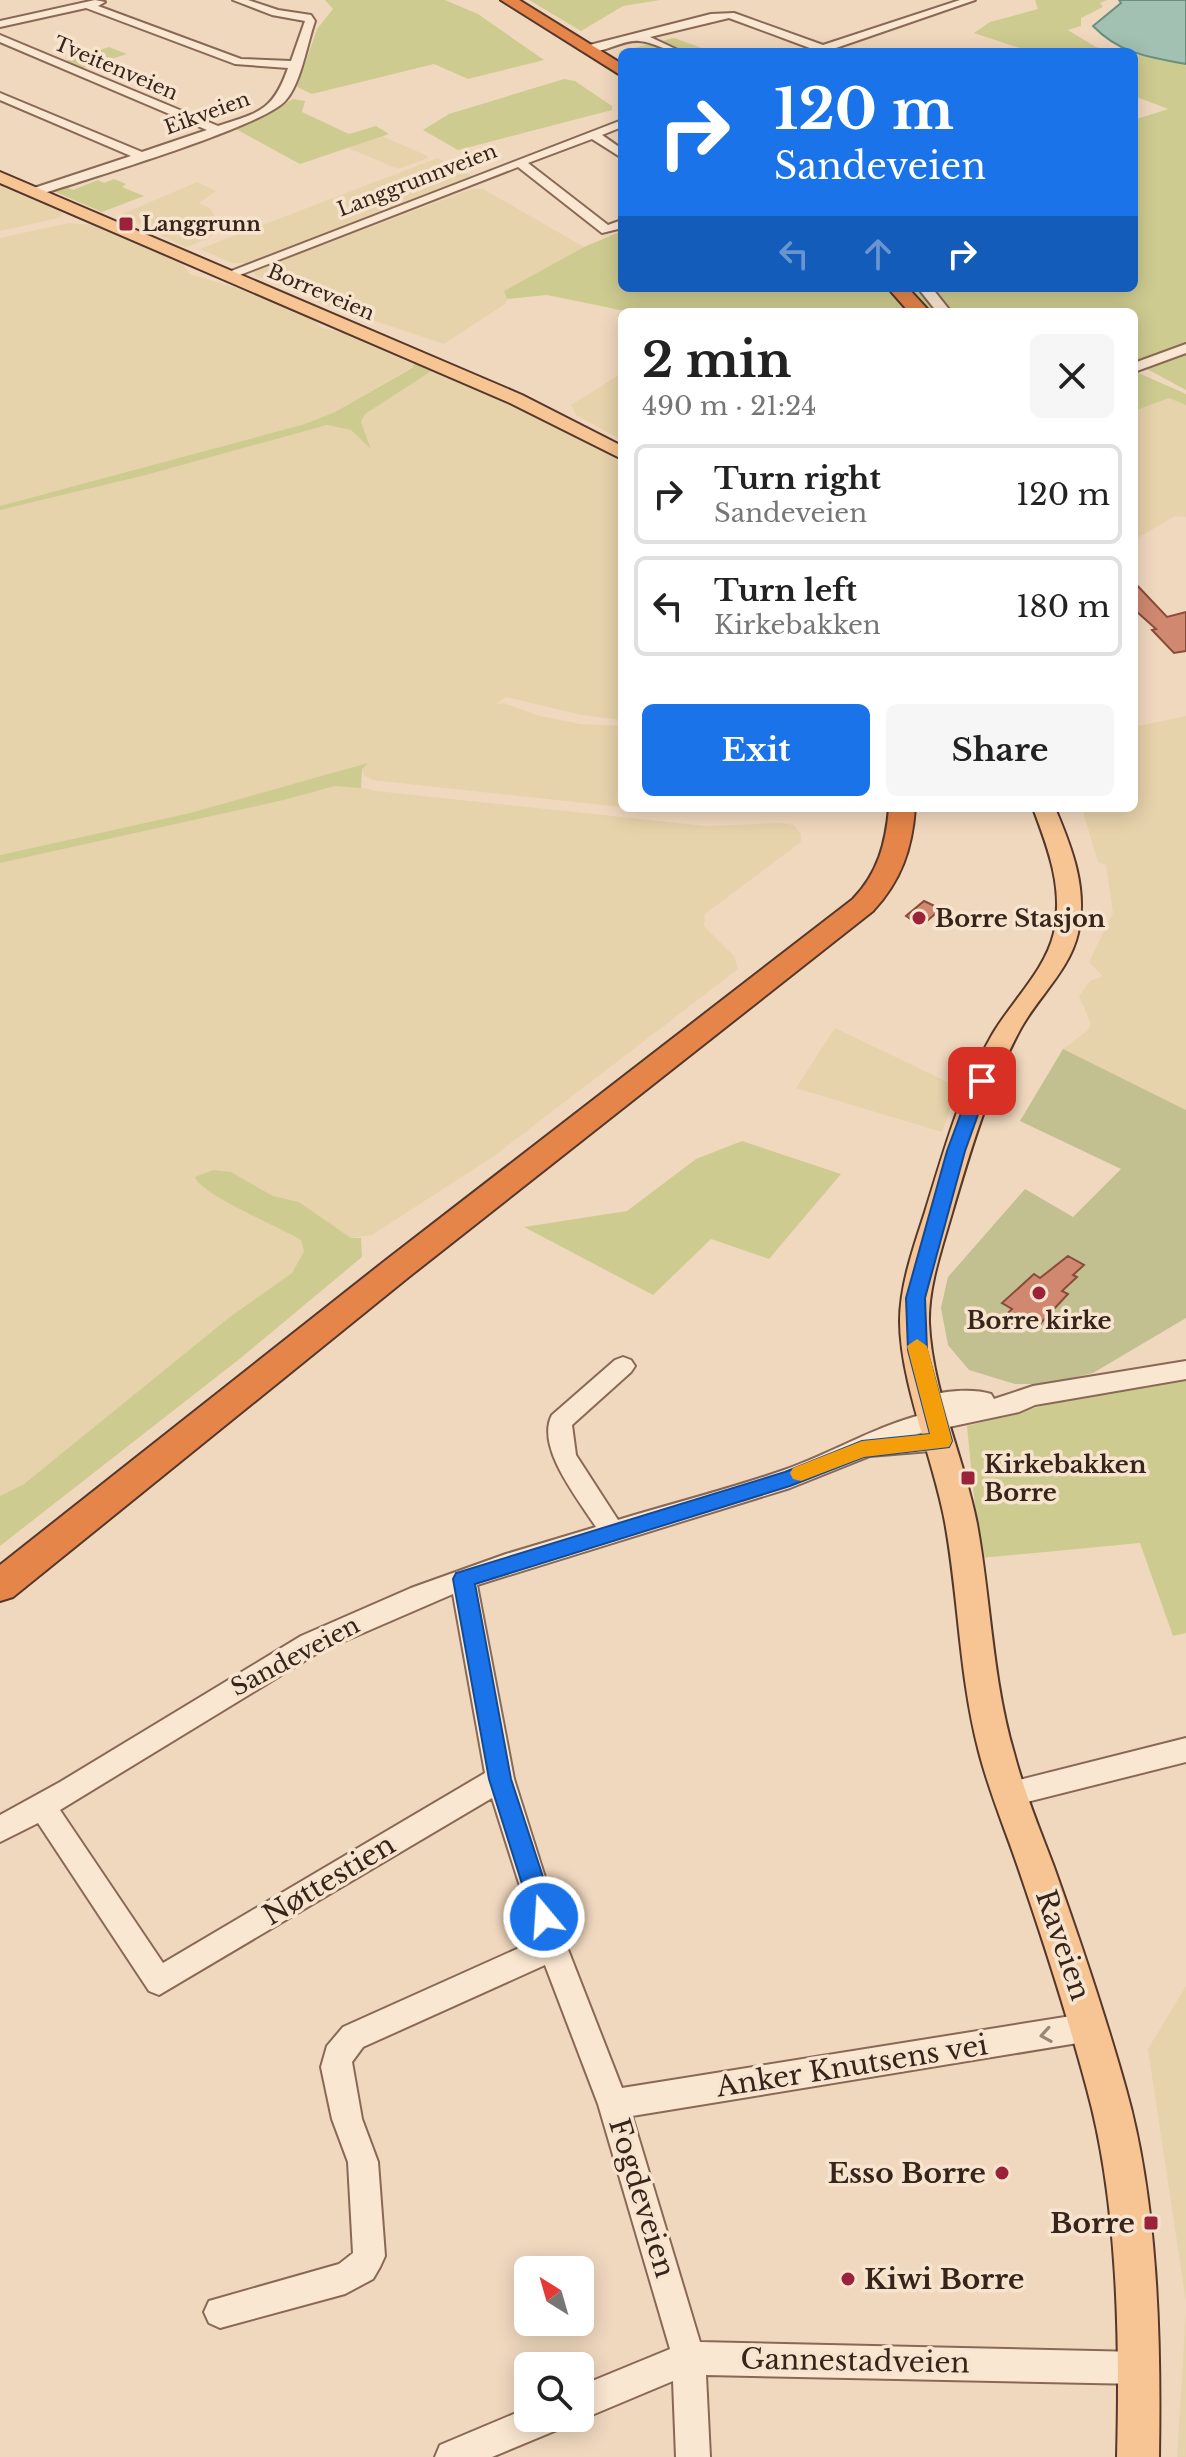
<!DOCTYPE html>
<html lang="en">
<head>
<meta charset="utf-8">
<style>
	body { margin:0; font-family:"Libre Baskerville",serif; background:#f6f6f6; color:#222; height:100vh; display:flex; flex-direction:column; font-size:30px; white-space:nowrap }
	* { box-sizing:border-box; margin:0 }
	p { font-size:26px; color:#767676 }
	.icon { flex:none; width:44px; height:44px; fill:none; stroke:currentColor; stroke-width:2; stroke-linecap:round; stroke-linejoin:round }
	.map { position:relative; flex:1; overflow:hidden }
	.side { position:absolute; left:618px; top:308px; width:520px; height:504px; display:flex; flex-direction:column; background:#fff; border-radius:12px; box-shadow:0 4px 20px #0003 }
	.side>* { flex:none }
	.top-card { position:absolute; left:618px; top:48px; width:520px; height:244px; border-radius:12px; box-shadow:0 4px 20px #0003; background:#1a73e8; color:#fff; overflow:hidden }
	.needle { width:52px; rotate:323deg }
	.fabs { position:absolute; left:514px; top:2256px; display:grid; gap:16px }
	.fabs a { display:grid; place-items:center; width:80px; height:80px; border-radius:12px; background:#fff; box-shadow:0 4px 20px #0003; font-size:40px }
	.pin { position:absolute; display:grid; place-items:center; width:68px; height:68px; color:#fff; margin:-34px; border-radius:16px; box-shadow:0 4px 12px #0006 }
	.me { position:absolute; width:88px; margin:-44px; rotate:342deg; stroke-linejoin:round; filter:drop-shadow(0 0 6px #0008) }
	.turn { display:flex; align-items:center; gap:28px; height:168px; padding:0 24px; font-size:36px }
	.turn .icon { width:104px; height:104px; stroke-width:2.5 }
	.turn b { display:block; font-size:56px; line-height:68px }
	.lanes { display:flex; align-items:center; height:76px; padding:0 24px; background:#0003; justify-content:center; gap:40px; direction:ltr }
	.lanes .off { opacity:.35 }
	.round { display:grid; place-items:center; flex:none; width:84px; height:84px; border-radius:12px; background:#f6f6f6 }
	.summary { display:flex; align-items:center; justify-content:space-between; height:136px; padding:0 24px }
	h1 { font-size:48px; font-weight:700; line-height:60px }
	.action { display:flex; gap:16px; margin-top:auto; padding:16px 24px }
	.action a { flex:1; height:92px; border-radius:12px; background:#1a73e8; color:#fff; font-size:32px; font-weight:700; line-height:92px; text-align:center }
	.action a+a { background:#f6f6f6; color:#222 }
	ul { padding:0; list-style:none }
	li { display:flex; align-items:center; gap:24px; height:100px; margin:0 16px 12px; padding:0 8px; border:4px solid #e0e0e0; border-radius:12px }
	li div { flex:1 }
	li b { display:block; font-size:30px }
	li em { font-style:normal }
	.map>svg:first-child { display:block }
</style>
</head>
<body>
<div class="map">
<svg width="1186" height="2457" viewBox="0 0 1186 2457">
	<rect width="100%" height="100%" fill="#f0d8be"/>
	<g fill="#e6d2ab">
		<polygon points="381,136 426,155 428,158 398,169 348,148"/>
		<polygon points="438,158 472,176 245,263 232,263 200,249"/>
		<polygon points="197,182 216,191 199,203 211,209 220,227 219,232 193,245 185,247 120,215"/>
		<polygon points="0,186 61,212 62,215 59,218 0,231"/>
		<polygon points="472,189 483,189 584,247 504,291 507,299 505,304 444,344 309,299 311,297 255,275 254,271"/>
		<polygon points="69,223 92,225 181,263 190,274 243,290 296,311 312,318 322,328 341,332 415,365 335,412 305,424 0,506 0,238"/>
		<polygon points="433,370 541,415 622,459 622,720 582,715 506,697 495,705 503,703 540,716 580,724 622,726 622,807 372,780 364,775 362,769 366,765 190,813 0,855 0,510 146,475 327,425 351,430 370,446 361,422 365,413"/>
		<polygon points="622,373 622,440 576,415 571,405"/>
		<polygon points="1169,398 1186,405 1186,517 1175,516 1134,540 1134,411"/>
		<polygon points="1186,716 1186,1110 1063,1049 1087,1031 1091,1024 1079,996 1090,981 1103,976 1089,962 1113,913 1106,865 1098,862 1082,808 1134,808 1134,727"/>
		<polygon points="350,785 376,791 707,826 781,823 794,825 801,834 801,842 705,914 704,926 734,956 738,969 494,1156 372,1235 351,1238 299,1202 273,1196 231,1172 277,1225 301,1240 304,1251 292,1273 231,1316 24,1484 0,1496 0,863 284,800 335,786"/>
		<polygon points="835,1028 958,1087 942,1132 796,1088"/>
		<polygon points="1186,1986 1186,2302 1148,2049"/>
		<polygon points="1186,2312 1186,2457 1177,2457"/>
	</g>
	<g fill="#cecb91">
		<polygon points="325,0 445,0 478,14 544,60 468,79 434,64 312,94 297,87 317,29 333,9"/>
		<polygon points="529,0 660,0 623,6 581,31"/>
		<polygon points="1035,0 1107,0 1100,3 1103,7 1081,18 1081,26 1068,30 1096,47 1113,52 1032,52 974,33 990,22 1038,9"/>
		<polygon points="674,38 713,52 618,52"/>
		<polygon points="109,47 127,54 80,69 62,62"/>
		<polygon points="1134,54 1186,64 1186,344 1134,362 1134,312 630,312 547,295 507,299 504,291 584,247 622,231 622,288 1134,288 1134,120 1168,109 1134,96"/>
		<polygon points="564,79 575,81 612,106 612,110 458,150 423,130 449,114"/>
		<polygon points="293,99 305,101 302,112 349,134 376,126 389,134 300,164 234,128 265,116"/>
		<polygon points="114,179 126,184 122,187 144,196 102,212 53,191 65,186 73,190 98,180 104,183"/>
		<polygon points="1186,352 1186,390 1147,369 1153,363"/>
		<polygon points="415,363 433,370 365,414 361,422 371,449 351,430 327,425 146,475 0,510 0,506 305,424 335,412 412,368"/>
		<polygon points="1134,371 1186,394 1186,405 1169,398 1134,411"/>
		<polygon points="368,763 362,769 361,788 335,786 284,800 0,863 0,855 190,813"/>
		<polygon points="742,1141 841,1174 769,1259 711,1239 653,1295 524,1227 627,1211 696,1159"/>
		<path d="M213,1170L231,1172L273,1196L299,1202L351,1238H361L362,1257L242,1357L0,1546V1496L24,1484L231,1316L292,1273L304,1251L301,1240C280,1227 201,1195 195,1177Z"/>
		<polygon points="1186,1378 1186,1633 1173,1636 1140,1543 980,1558 967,1426 1102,1390"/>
	</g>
	<polygon fill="#c2bf91" points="1063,1049 1186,1110 1186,1318 1093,1373 1048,1384 1015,1384 969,1370 948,1345 941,1308 948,1277 1025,1189 1073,1217 1121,1169 1020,1121"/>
	<path fill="#a2c1b2" stroke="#698f7f" stroke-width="2" d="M1119,0H1186V64C1149,57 1120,54 1093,26L1121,3Z"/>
	<g fill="#d08871" stroke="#894c3a" stroke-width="2">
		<polygon points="1134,582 1167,617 1186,612 1186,651 1174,653 1152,630 1156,629 1136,611"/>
		<polygon points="924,901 941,909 921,926 906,916"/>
		<polygon points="1068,1256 1084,1265 1073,1275 1077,1277 1062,1291 1068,1294 1039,1325 1029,1320 1019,1329 1002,1319 1012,1309 1002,1303 1034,1274 1040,1278"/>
	</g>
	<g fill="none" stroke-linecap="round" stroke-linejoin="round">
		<defs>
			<g id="minor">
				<path d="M95,0L105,2L98,6L241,59L291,61L305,21L272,15L233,0H248L278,10L311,15L315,21C307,44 301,83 286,100C264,127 83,180 39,195H31V189L131,156L0,100V93L142,152L207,130L0,42V35L218,126C260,112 273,111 288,68L235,64L86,8L0,27V21Z"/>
				<path d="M960,0H975L833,49L836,52L818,51L729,18L650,37L682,52C666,52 655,42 639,41C619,39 597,60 578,48L711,14L734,13L823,45Z"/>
				<polygon points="622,120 622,127 602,135 622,149 622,158 592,139 528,163 608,225 622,220 622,228 602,233 518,167 232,278 221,275"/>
				<polygon points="918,288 932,288 951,312 937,312"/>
				<polygon points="1186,344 1186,353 1134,372 1134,363"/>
				<path d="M623,1357L631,1360L635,1366L631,1372L572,1425L576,1455L618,1520C673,1503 730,1489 784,1470C835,1452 880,1423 933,1412L924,1409L920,1403L924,1397C942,1391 973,1388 991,1394L994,1399L1033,1386L1186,1361V1379L1035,1405L1019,1412L916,1434L942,1432L950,1434L954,1441L950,1448L942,1450L870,1456L790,1488L477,1585L514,1779L567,1947L622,2088L1090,2013L1100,2017L1105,2027L1100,2037L1090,2041L632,2116L700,2342L1140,2352L1152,2356L1156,2368L1152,2380L1140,2384L706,2375L710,2457H676L673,2381L580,2420L576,2418H580V2386L670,2349L598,2104L545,1965L363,2047L352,2062L362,2119L378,2162L385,2256L380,2267L373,2279L345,2294L220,2328L209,2323L204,2312L209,2301L339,2264L353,2253L348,2162L332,2119L321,2067L327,2046L343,2027L537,1940L492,1798L159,1995L149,1991L38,1823L0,1842V1815L60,1782L301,1636L411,1588L506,1554L596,1527C579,1500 535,1447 552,1415L615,1360ZM453,1594L485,1773L163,1963L60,1810L319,1652Z"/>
				<polygon points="1186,1738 1186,1762 1011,1806 1001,1803 997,1794 1001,1785 1011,1782"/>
				<polygon points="528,2408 528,2418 562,2418 557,2430 492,2457 435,2457 440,2445"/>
			</g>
			<g id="major">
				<polygon points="0,172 522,395 622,446 622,459 510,403 0,183"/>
				<path d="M1033,808H1055C1072,848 1088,889 1078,933C1070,969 1039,996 1021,1028C989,1087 971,1149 952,1213C942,1248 928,1287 929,1323C932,1391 964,1457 977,1524C991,1601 992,1678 1014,1753C1024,1792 1040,1830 1054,1867C1080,1940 1105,2014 1126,2089C1158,2202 1161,2340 1159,2457H1117C1120,2340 1118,2202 1087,2089C1067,2014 1043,1940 1018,1867C1005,1829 989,1791 979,1752C959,1676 959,1599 945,1522C934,1461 900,1382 900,1321C900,1285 914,1246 925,1212C944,1151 960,1091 992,1035C1011,1002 1045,971 1054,933C1064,889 1048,848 1033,808Z"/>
			</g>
			<g id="highway">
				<polygon points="501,0 519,0 622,64 622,76"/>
				<polygon points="888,288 908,288 930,312 909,312"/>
				<path d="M889,808H915C912,849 901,881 873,911L410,1276L13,1597L0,1601V1565L386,1260L853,899C878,873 886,843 889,808Z"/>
			</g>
		</defs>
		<use href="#minor" stroke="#896856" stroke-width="4"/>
		<use href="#major" stroke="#56372b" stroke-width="4"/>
		<use href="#highway" stroke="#56372b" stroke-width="4"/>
		<use href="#minor" fill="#fae7d1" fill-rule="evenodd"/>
		<use href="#major" fill="#f6c593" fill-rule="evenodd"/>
		<use href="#highway" fill="#e58549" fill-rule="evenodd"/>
	</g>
	<defs><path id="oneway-chevron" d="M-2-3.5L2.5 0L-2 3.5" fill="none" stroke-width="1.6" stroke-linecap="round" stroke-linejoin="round" transform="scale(2)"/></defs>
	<use stroke="#988676" href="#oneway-chevron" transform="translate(1046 2035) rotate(171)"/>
	<polygon fill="#1a73e8" stroke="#114b97" stroke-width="2" points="982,1075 990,1081 965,1151 925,1298 927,1350 952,1441 949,1447 864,1457 790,1486 475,1584 511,1779 556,1917 552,1925 544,1928 535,1925 489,1779 453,1579 456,1573 785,1472 862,1441 930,1434 908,1350 906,1298 947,1151 973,1081"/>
	<polygon fill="#f59e0b" points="917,1339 927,1346 952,1441 949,1447 864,1457 801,1481 793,1479 790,1473 793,1468 862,1441 930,1434 907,1346"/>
	<g fill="#9b2339" stroke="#f7e4ce" stroke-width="3">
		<rect x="118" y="216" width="16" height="16" rx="4"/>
		<circle cx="919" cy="918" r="8"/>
		<circle cx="1039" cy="1293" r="8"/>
		<rect x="960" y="1470" width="16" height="16" rx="4"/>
		<circle cx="1002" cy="2173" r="8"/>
		<rect x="1143" y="2215" width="16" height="16" rx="4"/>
		<circle cx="848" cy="2279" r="8"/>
	</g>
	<g text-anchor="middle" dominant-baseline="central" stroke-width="7" stroke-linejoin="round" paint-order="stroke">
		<g font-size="20" fill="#37241b" stroke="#f7e4ce">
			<text transform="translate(116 68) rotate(23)">Tveitenveien</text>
			<text transform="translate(207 113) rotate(-20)">Eikveien</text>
			<text transform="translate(417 180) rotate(-21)">Langgrunnveien</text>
			<text transform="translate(321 292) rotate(23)">Borreveien</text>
		</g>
		<g font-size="20" font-weight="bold" fill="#37241b" stroke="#f7e4ce" text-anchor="start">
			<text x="142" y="224">Langgrunn</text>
		</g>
		<g font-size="24" font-weight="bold" fill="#37241b" stroke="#f7e4ce" text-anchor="start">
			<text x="935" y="918">Borre Stasjon</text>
			<text x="1039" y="1320" text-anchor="middle">Borre kirke</text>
			<text x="984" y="1464">Kirkebakken<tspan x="984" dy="28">Borre</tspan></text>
		</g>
		<g font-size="24" fill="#37241b" stroke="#f7e4ce">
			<text transform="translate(295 1656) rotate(-28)">Sandeveien</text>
		</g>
		<g font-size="28" fill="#37241b" stroke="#f7e4ce">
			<text transform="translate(329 1880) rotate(-31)">Nøttestien</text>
			<text transform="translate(1063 1945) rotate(71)">Raveien</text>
			<text transform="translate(852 2066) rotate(-9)">Anker Knutsens vei</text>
			<text transform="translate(642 2198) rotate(73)">Fogdeveien</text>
			<text transform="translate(855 2361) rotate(1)">Gannestadveien</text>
		</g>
		<g font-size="28" font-weight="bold" fill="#37241b" stroke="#f7e4ce" text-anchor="end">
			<text x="986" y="2173">Esso Borre</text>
			<text x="1135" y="2223">Borre</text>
			<text x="864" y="2279" text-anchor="start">Kiwi Borre</text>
		</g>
	</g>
</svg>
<div class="fabs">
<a><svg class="needle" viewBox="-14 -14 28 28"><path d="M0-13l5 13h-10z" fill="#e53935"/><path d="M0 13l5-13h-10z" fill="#767676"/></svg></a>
<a><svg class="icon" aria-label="search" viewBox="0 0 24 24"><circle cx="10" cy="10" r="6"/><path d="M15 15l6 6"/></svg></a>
</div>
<div class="pin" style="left:982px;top:1081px;background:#d93025"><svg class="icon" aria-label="arrive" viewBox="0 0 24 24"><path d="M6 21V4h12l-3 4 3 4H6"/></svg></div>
<svg class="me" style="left:544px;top:1917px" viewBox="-20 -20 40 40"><circle r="17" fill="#1a73e8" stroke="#fff" stroke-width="3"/><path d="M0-11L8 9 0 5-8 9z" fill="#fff"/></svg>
<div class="top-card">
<div class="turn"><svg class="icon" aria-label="right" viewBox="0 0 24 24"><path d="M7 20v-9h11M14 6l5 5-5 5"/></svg><div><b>120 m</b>Sandeveien</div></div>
<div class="lanes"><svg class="icon off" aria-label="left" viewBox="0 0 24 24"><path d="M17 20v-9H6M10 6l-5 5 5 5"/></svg><svg class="icon off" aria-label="ahead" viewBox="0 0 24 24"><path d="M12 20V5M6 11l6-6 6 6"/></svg><svg class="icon" aria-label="right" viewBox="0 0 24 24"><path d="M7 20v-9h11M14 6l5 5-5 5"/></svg></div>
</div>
<section class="side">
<div class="summary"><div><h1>2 min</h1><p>490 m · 21:24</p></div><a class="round"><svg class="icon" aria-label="close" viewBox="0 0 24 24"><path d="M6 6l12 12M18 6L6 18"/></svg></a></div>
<ul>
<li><svg class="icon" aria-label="right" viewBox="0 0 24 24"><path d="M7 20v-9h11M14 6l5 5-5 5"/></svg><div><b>Turn right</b><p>Sandeveien</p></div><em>120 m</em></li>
<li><svg class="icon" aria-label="left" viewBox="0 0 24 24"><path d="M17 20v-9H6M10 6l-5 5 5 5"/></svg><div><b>Turn left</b><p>Kirkebakken</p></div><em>180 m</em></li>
</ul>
<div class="action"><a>Exit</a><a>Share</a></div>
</section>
</div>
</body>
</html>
